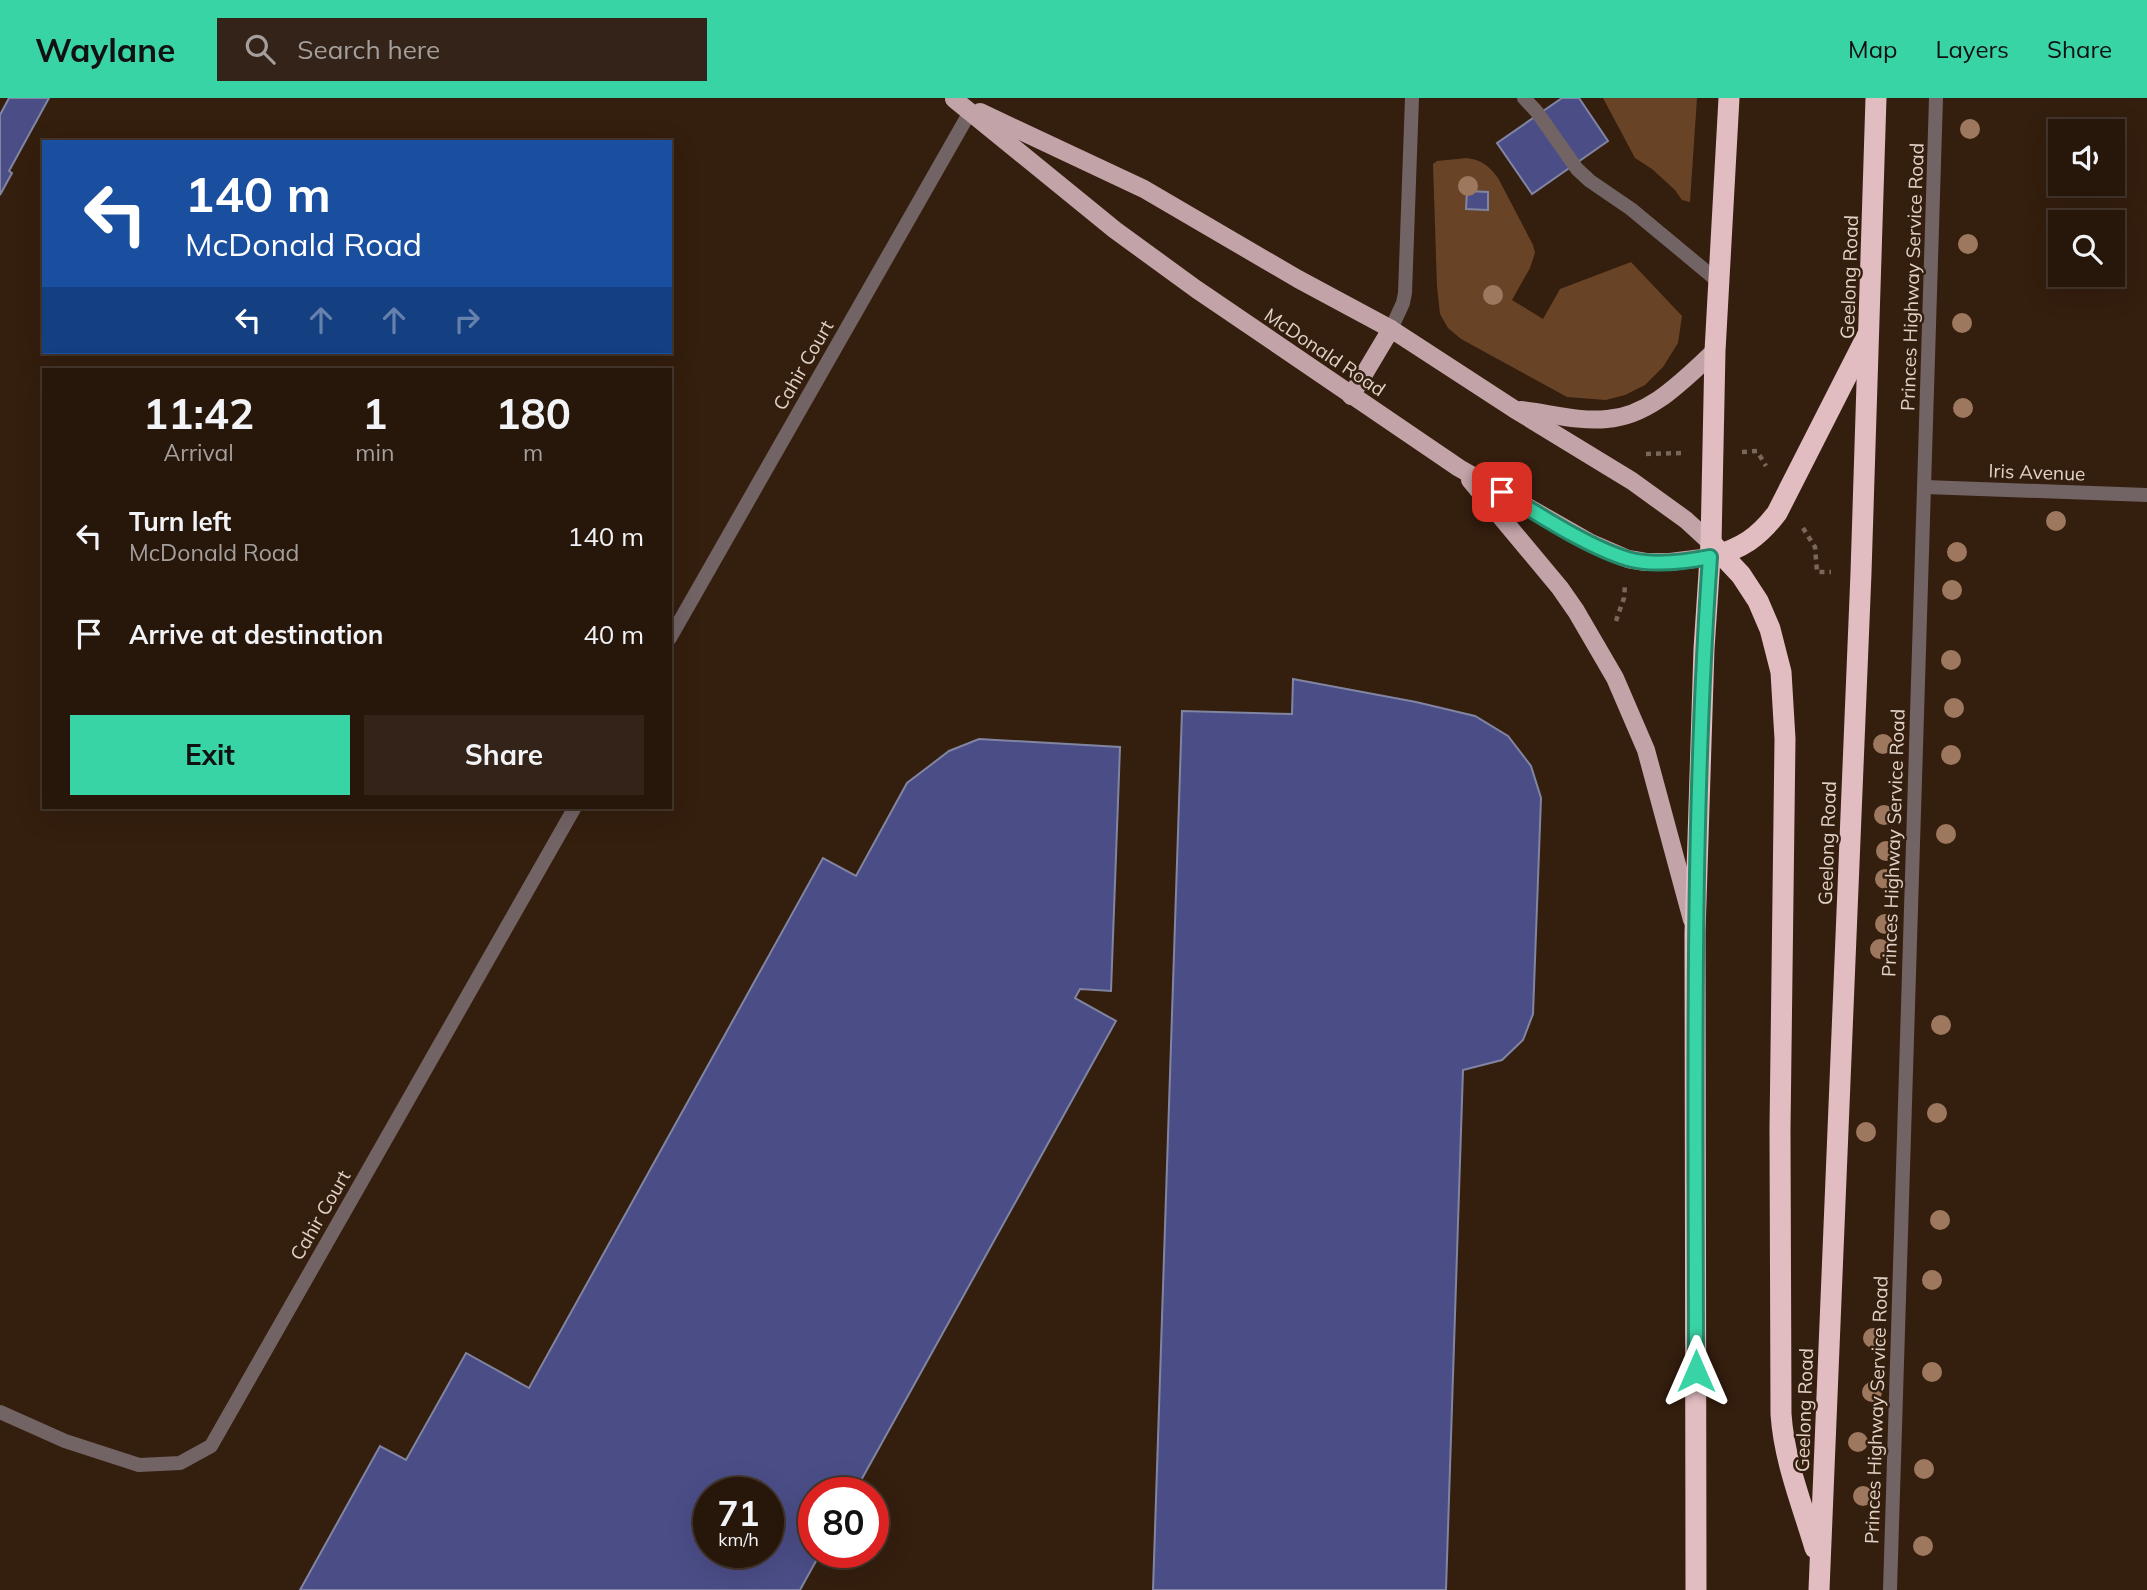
<!DOCTYPE html>
<html lang="en">
<head>
<meta charset="utf-8">
<style>
	body { margin:0; font-family:Mulish,sans-serif; background:#332318; color:#f1f3f6; height:100vh; display:flex; flex-direction:column; font-size:26px; white-space:nowrap }
	* { box-sizing:border-box; margin:0 }
	p { font-size:23px; color:#a49f9c }
	.icon { flex:none; width:38px; height:38px; fill:none; stroke:currentColor; stroke-width:2; stroke-linecap:round; stroke-linejoin:round }
	.map { position:relative; flex:1; overflow:hidden }
	.sheet { position:absolute; left:42px; top:270px; width:630px; height:441px; display:flex; flex-direction:column; background:#27160a; border-radius:0px; box-shadow:0 7px 28px #0002,0 0 0 2px #43352b }
	.sheet>* { flex:none }
	.top-card { position:absolute; left:42px; top:42px; width:630px; height:214px; border-radius:0px; box-shadow:0 7px 28px #0002,0 0 0 2px #43352b; background:#1a4fa0; color:#fff; overflow:hidden }
	.fabs { position:absolute; left:2048px; top:21px; display:grid; gap:14px }
	.fabs a { display:grid; place-items:center; width:77px; height:77px; border-radius:0px; background:#27160a; box-shadow:0 7px 28px #0002,0 0 0 2px #43352b; font-size:35px }
	.speed { position:absolute; left:693px; top:1379px; display:flex; gap:14px; font-size:35px; font-weight:700; text-align:center }
	.speed>* { display:grid; place-content:center; width:91px; height:91px; border-radius:50%; background:#27160a; box-shadow:0 7px 28px #0002,0 0 0 2px #43352b; line-height:1 }
	.speed small { font-size:18px; font-weight:400 }
	.speed .limit { border:10px solid #d22; background:#fff; color:#111 }
	.pin { position:absolute; display:grid; place-items:center; width:60px; height:60px; color:#fff; margin:-30px; border-radius:14px; box-shadow:0 4px 10px #0006 }
	.me { position:absolute; width:77px; margin:-38px; rotate:0deg; stroke-linejoin:round; filter:drop-shadow(0 0 5px #0008) }
	.turn { display:flex; align-items:center; gap:24px; height:147px; padding:0 28px; font-size:32px }
	.turn .icon { width:91px; height:91px; stroke-width:2.5 }
	.turn b { display:block; font-size:49px; line-height:60px }
	.lanes { display:flex; align-items:center; height:66px; padding:0 28px; background:#0003; justify-content:center; gap:35px; direction:ltr }
	.lanes .off { opacity:.35 }
	.eta { display:flex; justify-content:space-evenly; align-items:center; height:119px; text-align:center }
	.eta b { font-size:42px; font-weight:700; line-height:49px }
	.button { display:flex; gap:14px; margin-top:auto; padding:14px 28px }
	.button a { flex:1; height:80px; border-radius:0px; background:#39d4a5; color:#111; font-size:28px; font-weight:700; line-height:80px; text-align:center }
	.button a+a { background:#332318; color:#f1f3f6 }
	ul { padding:0; list-style:none }
	li { display:flex; align-items:center; gap:21px; height:98px; padding:0 28px }
	li div { flex:1 }
	li b { display:block; font-size:26px }
	li em { font-style:normal }
	header { display:flex; align-items:center; gap:42px; box-sizing:border-box; height:98px; padding:0 35px; background:#39d4a5; color:#111 }
	header strong { font-size:33px }
	nav { display:flex; gap:38px; margin-inline-start:auto; font-size:24px }
	.search { width:490px; height:63px; background:#332318; display:flex; align-items:center; gap:18px; box-sizing:border-box; padding:0 24px; border-radius:0px; color:#a49f9c; font-size:26px }
	.map>svg:first-child { display:block }
</style>
</head>
<body>
<header>
<strong>Waylane</strong>
<div class="search"><svg class="icon" aria-label="search" viewBox="0 0 24 24"><circle cx="10" cy="10" r="6"/><path d="M15 15l6 6"/></svg>Search here</div>
<nav><a>Map</a><a>Layers</a><a>Share</a></nav>
</header>
<div class="map">
<svg width="2147" height="1492" viewBox="0 0 2147 1492">
	<rect width="100%" height="100%" fill="#341e0e"/>
	<g fill="#694326">
		<polygon points="1603,0 1697,0 1690,104 1682,102 1675,92 1652,71 1635,60"/>
		<path d="M1467,60C1482,62 1489,68 1498,80L1533,147L1535,155L1530,170L1512,202L1543,221L1560,191L1631,164L1682,218L1678,245L1663,269L1645,287L1625,297L1606,302L1567,299L1461,241L1448,230L1440,216L1437,189L1433,66L1437,63Z"/>
	</g>
	<g fill="#4b4d87" stroke="#8285a1" stroke-width="2" fill-rule="evenodd">
		<polygon points="9,0 49,0 9,73 12,75 0,97 0,17"/>
		<polygon points="1562,0 1579,0 1608,43 1532,96 1497,45"/>
		<polygon points="1467,93 1488,94 1488,112 1466,111"/>
		<polygon points="1293,581 1416,604 1475,618 1508,638 1531,668 1541,700 1533,916 1523,942 1502,962 1463,972 1446,1492 1153,1492 1182,613 1292,616"/>
		<path d="M979,641L1120,649L1111,893L1080,891L1075,900L1116,923L854,1395H814V1454H821L800,1492H300L380,1348L406,1362L466,1255L529,1290L823,760L856,778L907,685L949,653ZM709,1395H768V1454H709Z"/>
	</g>
	<g fill="none" stroke-linecap="round" stroke-linejoin="round">
		<g stroke="#7a675a" stroke-width="4.5" stroke-dasharray="5 5" stroke-linecap="butt">
			<polyline points="1742,354 1757,353 1766,368"/>
			<polyline points="1646,356 1684,355"/>
			<polyline points="1803,430 1815,449 1817,474 1831,474"/>
			<polyline points="1616,523 1624,500 1625,487"/>
		</g>
		<polyline stroke="#726365" stroke-width="14" points="1524,0 1537,14 1577,71 1590,83 1631,111 1719,184"/>
		<g stroke="#726365" stroke-width="14">
			<polyline points="1391,231 1403,205 1405,195 1412,0"/>
			<polyline points="1925,389 2147,397"/>
			<polyline points="670,540 970,14"/>
			<polyline points="0,1314 65,1343 139,1367 180,1365 211,1348 575,709"/>
			<polyline points="1890,1492 1936,0"/>
		</g>
		<g stroke="#c2a3a7" stroke-width="18">
			<polyline points="954,1 1115,132 1196,191 1459,370 1591,445 1628,461 1646,464 1670,464 1710,459"/>
			<polyline points="980,14 1144,91 1298,181 1391,231 1514,311 1632,383 1686,422 1711,445"/>
			<polyline points="1351,298 1391,231"/>
			<path d="M1521,312C1548,315 1579,324 1607,321C1651,318 1684,281 1715,253"/>
			<polyline points="1470,382 1560,490 1576,513 1615,580 1646,652 1692,822"/>
		</g>
		<g stroke="#e1bcc1" stroke-width="21">
			<path d="M1711,445L1741,477L1758,503L1770,531L1781,574L1785,641L1780,1031L1781,1316C1784,1362 1802,1406 1815,1450"/>
			<path d="M1712,459C1742,450 1758,440 1777,415L1867,238"/>
			<polyline points="1696,1492 1695,835 1704,551 1711,445 1715,253 1729,0"/>
			<polyline points="1819,1492 1861,475 1876,0"/>
		</g>
	</g>
	<g fill="#9e785e">
		<circle cx="1970" cy="31" r="10"/>
		<circle cx="1468" cy="88" r="10"/>
		<circle cx="1968" cy="146" r="10"/>
		<circle cx="1493" cy="197" r="10"/>
		<circle cx="1962" cy="225" r="10"/>
		<circle cx="1963" cy="310" r="10"/>
		<circle cx="2056" cy="423" r="10"/>
		<circle cx="1957" cy="454" r="10"/>
		<circle cx="1952" cy="492" r="10"/>
		<circle cx="1951" cy="562" r="10"/>
		<circle cx="1954" cy="610" r="10"/>
		<circle cx="1883" cy="646" r="10"/>
		<circle cx="1951" cy="657" r="10"/>
		<circle cx="1884" cy="717" r="10"/>
		<circle cx="1946" cy="736" r="10"/>
		<circle cx="1886" cy="753" r="10"/>
		<circle cx="1885" cy="781" r="10"/>
		<circle cx="1885" cy="826" r="10"/>
		<circle cx="1880" cy="851" r="10"/>
		<circle cx="1941" cy="927" r="10"/>
		<circle cx="1937" cy="1015" r="10"/>
		<circle cx="1866" cy="1034" r="10"/>
		<circle cx="1940" cy="1122" r="10"/>
		<circle cx="1932" cy="1182" r="10"/>
		<circle cx="1873" cy="1240" r="10"/>
		<circle cx="1932" cy="1274" r="10"/>
		<circle cx="1872" cy="1294" r="10"/>
		<circle cx="1858" cy="1344" r="10"/>
		<circle cx="1924" cy="1371" r="10"/>
		<circle cx="1863" cy="1398" r="10"/>
		<circle cx="1923" cy="1448" r="10"/>
	</g>
	<g fill="none" stroke-linecap="round" stroke-linejoin="round">
		<defs>
			<path id="route" d="M1502,394C1538,416 1588,449 1628,461C1653,468 1684,464 1710,459C1691,730 1696,1002 1696,1273"/>
		</defs>
		<use href="#route" stroke="#258a6b" stroke-width="18"/>
		<use href="#route" stroke="#39d4a5" stroke-width="12"/>
	</g>
	<g text-anchor="middle" dominant-baseline="central" stroke-width="5" stroke-linejoin="round" paint-order="stroke">
		<g font-size="19" fill="#e1d2c8" stroke="#341e0e">
			<text transform="translate(1849 179) rotate(-88)">Geelong Road</text>
			<text transform="translate(1912 179) rotate(-88)">Princes Highway Service Road</text>
			<text transform="translate(1325 254) rotate(34)">McDonald Road</text>
			<text transform="translate(803 267) rotate(-60)">Cahir Court</text>
			<text transform="translate(2037 374) rotate(2)">Iris Avenue</text>
			<text transform="translate(1827 745) rotate(-88)">Geelong Road</text>
			<text transform="translate(1893 745) rotate(-88)">Princes Highway Service Road</text>
			<text transform="translate(320 1117) rotate(-60)">Cahir Court</text>
			<text transform="translate(1804 1312) rotate(-88)">Geelong Road</text>
			<text transform="translate(1876 1312) rotate(-88)">Princes Highway Service Road</text>
		</g>
	</g>
</svg>
<div class="fabs">
<a><svg class="icon" aria-label="sound" viewBox="0 0 24 24"><path d="M4 9h4l5-4v14l-5-4H4zM17 9q2 3 0 6"/></svg></a>
<a><svg class="icon" aria-label="search" viewBox="0 0 24 24"><circle cx="10" cy="10" r="6"/><path d="M15 15l6 6"/></svg></a>
</div>
<div class="speed"><div>71<small>km/h</small></div><div class="limit">80</div></div>
<div class="pin" style="left:1502px;top:394px;background:#d93025"><svg class="icon" aria-label="arrive" viewBox="0 0 24 24"><path d="M6 21V4h12l-3 4 3 4H6"/></svg></div>
<svg class="me" style="left:1696px;top:1273px" viewBox="-20 -20 40 40"><path d="M0-17L14 15 0 8-14 15z" fill="#39d4a5" stroke="#fff" stroke-width="4"/></svg>
<div class="top-card">
<div class="turn"><svg class="icon" aria-label="left" viewBox="0 0 24 24"><path d="M17 20v-9H6M10 6l-5 5 5 5"/></svg><div><b>140 m</b>McDonald Road</div></div>
<div class="lanes"><svg class="icon" aria-label="left" viewBox="0 0 24 24"><path d="M17 20v-9H6M10 6l-5 5 5 5"/></svg><svg class="icon off" aria-label="ahead" viewBox="0 0 24 24"><path d="M12 20V5M6 11l6-6 6 6"/></svg><svg class="icon off" aria-label="ahead" viewBox="0 0 24 24"><path d="M12 20V5M6 11l6-6 6 6"/></svg><svg class="icon off" aria-label="right" viewBox="0 0 24 24"><path d="M7 20v-9h11M14 6l5 5-5 5"/></svg></div>
</div>
<section class="sheet">
<div class="eta">
<div><b>11:42</b><p>Arrival</p></div>
<div><b>1</b><p>min</p></div>
<div><b>180</b><p>m</p></div>
</div>
<ul>
<li><svg class="icon" aria-label="left" viewBox="0 0 24 24"><path d="M17 20v-9H6M10 6l-5 5 5 5"/></svg><div><b>Turn left</b><p>McDonald Road</p></div><em>140 m</em></li>
<li><svg class="icon" aria-label="arrive" viewBox="0 0 24 24"><path d="M6 21V4h12l-3 4 3 4H6"/></svg><div><b>Arrive at destination</b></div><em>40 m</em></li>
</ul>
<div class="button"><a>Exit</a><a>Share</a></div>
</section>
</div>
</body>
</html>
